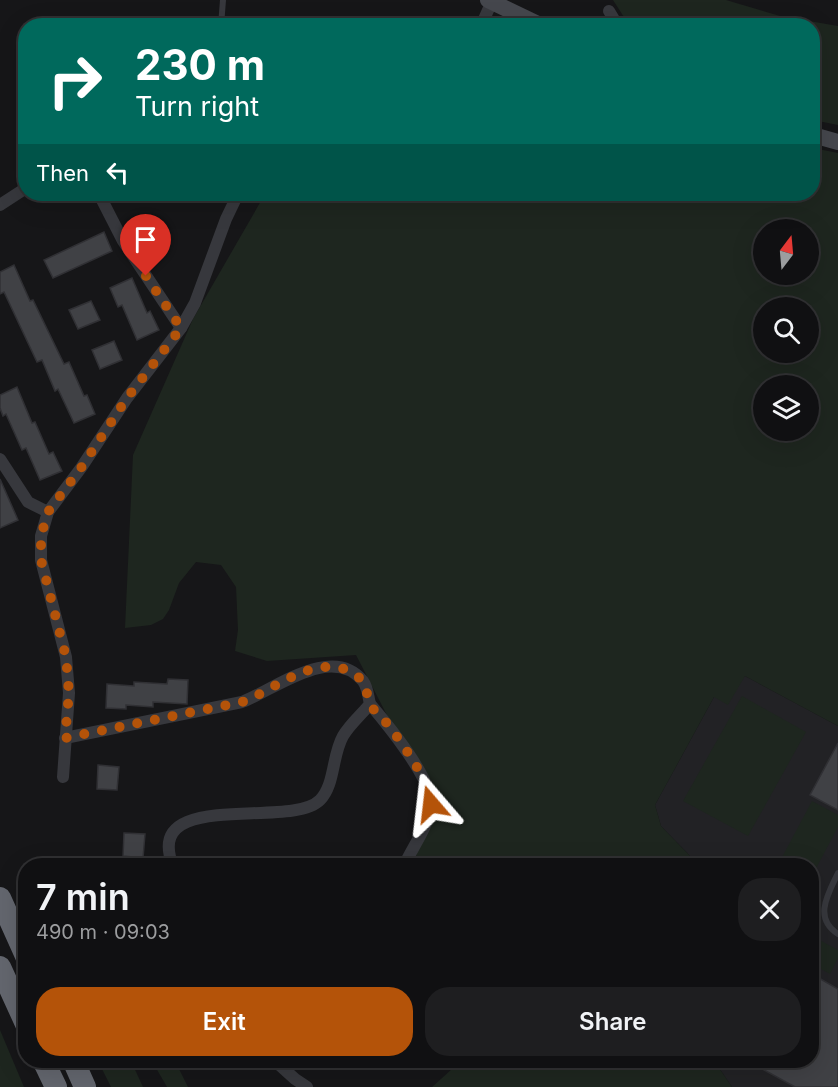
<!DOCTYPE html>
<html lang="en">
<head>
<meta charset="utf-8">
<style>
	body { margin:0; font-family:Inter,sans-serif; background:#1e1e20; color:#f1f3f6; height:100vh; display:flex; flex-direction:column; font-size:22px; white-space:nowrap }
	* { box-sizing:border-box; margin:0 }
	p { font-size:20px; color:#9c9d9f }
	.icon { flex:none; width:33px; height:33px; fill:none; stroke:currentColor; stroke-width:2; stroke-linecap:round; stroke-linejoin:round }
	.map { position:relative; flex:1; overflow:hidden }
	.side { position:absolute; left:18px; top:858px; width:801px; height:210px; display:flex; flex-direction:column; background:#101012; border-radius:24px; box-shadow:0 6px 24px #0002,0 0 0 2px #303032 }
	.side>* { flex:none }
	.guide { position:absolute; left:18px; top:18px; width:802px; height:183px; border-radius:24px; box-shadow:0 6px 24px #0002,0 0 0 2px #303032; background:#00695c; color:#fff; overflow:hidden }
	.needle { width:39px; rotate:16deg }
	.buttons { position:absolute; left:753px; top:219px; display:grid; gap:12px }
	.buttons a { display:grid; place-items:center; width:66px; height:66px; border-radius:50%; background:#101012; box-shadow:0 6px 24px #0002,0 0 0 2px #303032; font-size:30px }
	.pin { position:absolute; display:grid; place-items:center; width:51px; height:51px; color:#fff; margin:-62px -26px; border-radius:50% 50% 50% 0; rotate:-45deg; box-shadow:0 0 6px #0007 }
	.pin .icon { rotate:45deg }
	.me { position:absolute; width:66px; margin:-33px; rotate:343deg; stroke-linejoin:round; filter:drop-shadow(0 0 4px #0008) }
	.turn { display:flex; align-items:center; gap:21px; height:126px; padding:0 18px; font-size:27px }
	.turn .icon { width:78px; height:78px; stroke-width:2.5 }
	.turn b { display:block; font-size:42px; line-height:51px }
	.then { display:flex; align-items:center; height:57px; padding:0 18px; background:#0003; gap:12px; font-size:22px }
	.round { display:grid; place-items:center; flex:none; width:63px; height:63px; border-radius:24px; background:#1e1e20 }
	.head { display:flex; align-items:center; justify-content:space-between; height:102px; padding:0 18px }
	h1 { font-size:36px; font-weight:600; line-height:45px }
	.cta { display:flex; gap:12px; margin-top:auto; padding:12px 18px }
	.cta a { flex:1; height:69px; border-radius:24px; background:#b45309; color:#fff; font-size:24px; font-weight:600; line-height:69px; text-align:center }
	.cta a+a { background:#1e1e20; color:#f1f3f6 }
	.map>svg:first-child { display:block }
</style>
</head>
<body>
<div class="map">
<svg width="838" height="1087" viewBox="0 0 838 1087">
	<rect width="100%" height="100%" fill="#161618"/>
	<polygon fill="#222225" points="745,676 838,726 838,1087 732,1087 719,1068 718,1061 812,1060 812,866 705,865 690,856 661,826 655,805 714,697"/>
	<g fill="#1e261f" fill-rule="evenodd">
		<polygon points="613,0 726,0 780,16 838,26 838,125 813,120 813,26 629,25"/>
		<path d="M813,148L838,153V726L745,676L728,705L714,697L655,805L661,826L690,856L705,865H417L416,856L427,793L356,655L267,661L235,651L238,630L236,587L221,565L196,562L179,583L169,610L163,619L151,625L125,628L133,455L193,319L265,194H813ZM764,230H808V274H764ZM764,308H808V352H764ZM764,386H808V430H764Z"/>
		<polygon points="742,696 806,732 748,836 683,801"/>
		<polygon points="812,801 838,815 838,827 812,876 812,866 770,865 773,860 779,863"/>
		<polygon points="812,936 838,950 838,958 830,974 812,964"/>
		<polygon points="0,1030 24,1087 0,1087"/>
		<polygon points="462,1060 718,1061 719,1068 732,1087 432,1087"/>
		<polygon points="98,1061 131,1061 143,1087 111,1087"/>
		<polygon points="152,1061 175,1061 188,1087 167,1087"/>
	</g>
	<g fill="#404145" stroke="#303034" stroke-width="1.5">
		<polygon points="104,232 112,251 53,278 44,260"/>
		<polygon points="14,265 30,301 33,300 64,364 69,362 84,396 87,395 95,414 74,423 58,389 55,391 42,360 37,362 4,292 0,294 0,272"/>
		<polygon points="132,278 147,313 150,311 159,330 137,340 122,305 118,307 110,288"/>
		<polygon points="91,301 100,320 78,329 69,310"/>
		<polygon points="114,341 122,360 100,369 92,350"/>
		<polygon points="17,387 32,423 35,422 49,454 53,452 62,471 40,480 26,448 22,450 6,414 3,416 0,408 0,395"/>
		<polygon points="0,479 18,520 0,528"/>
		<polygon points="168,679 188,680 187,704 153,702 153,707 126,705 126,709 106,708 107,684 134,686 134,682 167,684"/>
		<polygon points="838,743 838,810 810,795"/>
		<polygon points="98,765 119,767 117,790 97,789"/>
		<polygon points="124,833 145,834 143,858 123,856"/>
		<polygon points="812,974 838,989 838,1087 795,1087 764,1070 769,1060 812,1060"/>
	</g>
	<g fill="none" stroke-linecap="round" stroke-linejoin="round">
		<g stroke="#37383d" stroke-width="6">
			<polyline points="221,26 223,0"/>
			<path d="M838,873C828,894 813,918 838,934"/>
		</g>
		<g stroke="#37383d" stroke-width="12">
			<polyline points="609,11 618,26"/>
			<polyline points="481,26 489,8 493,2"/>
			<polyline points="501,26 509,19 511,11"/>
			<polyline points="99,194 123,241 181,328"/>
			<polyline points="0,205 26,188"/>
			<polyline points="0,459 28,502 48,512"/>
			<path d="M370,704C387,724 434,781 431,806C429,825 412,848 404,866"/>
			<path d="M65,738L242,702C274,690 332,643 363,681C368,688 368,696 370,704C362,714 350,724 343,736C332,755 335,785 320,800C291,830 142,787 173,866"/>
			<polyline points="63,777 69,693 66,657 41,560 41,536 48,512 81,468 127,398 181,328 195,303 226,219 238,194"/>
			<polyline points="274,1060 295,1079 307,1087"/>
		</g>
		<g stroke="#45474d" stroke-width="16">
			<polyline points="488,0 542,26"/>
			<polyline points="813,135 838,142"/>
		</g>
		<g stroke="#63666e" stroke-width="22">
			<polyline points="0,898 26,956"/>
			<polyline points="0,967 26,1024"/>
			<polyline points="43,1060 56,1087"/>
			<polyline points="73,1060 85,1087"/>
		</g>
	</g>
	<g fill="none" stroke-linecap="round" stroke-linejoin="round">
		<path stroke="#b45309" stroke-width="10" stroke-dasharray="0 18" d="M146,276L181,328L127,398L81,468L48,512L41,536V560L66,657L69,693L65,738L242,702C272,691 301,664 335,667C345,668 357,674 363,682C368,689 366,697 370,704C373,710 380,716 385,721C400,740 430,781 431,804"/>
	</g>
</svg>
<div class="buttons">
<a><svg class="needle" viewBox="-14 -14 28 28"><path d="M0-13l5 13h-10z" fill="#e53935"/><path d="M0 13l5-13h-10z" fill="#9c9d9f"/></svg></a>
<a><svg class="icon" aria-label="search" viewBox="0 0 24 24"><circle cx="10" cy="10" r="6"/><path d="M15 15l6 6"/></svg></a>
<a><svg class="icon" aria-label="layers" viewBox="0 0 24 24"><path d="M12 4l9 5-9 5-9-5zM3 14l9 5 9-5"/></svg></a>
</div>
<div class="pin" style="left:146px;top:276px;background:#d93025"><svg class="icon" aria-label="arrive" viewBox="0 0 24 24"><path d="M6 21V4h12l-3 4 3 4H6"/></svg></div>
<svg class="me" style="left:431px;top:804px" viewBox="-20 -20 40 40"><path d="M0-17L14 15 0 8-14 15z" fill="#b45309" stroke="#fff" stroke-width="4"/></svg>
<div class="guide">
<div class="turn"><svg class="icon" aria-label="right" viewBox="0 0 24 24"><path d="M7 20v-9h11M14 6l5 5-5 5"/></svg><div><b>230 m</b>Turn right</div></div>
<div class="then">Then<svg class="icon" aria-label="left" viewBox="0 0 24 24"><path d="M17 20v-9H6M10 6l-5 5 5 5"/></svg></div>
</div>
<section class="side">
<div class="head"><div><h1>7 min</h1><p>490 m · 09:03</p></div><a class="round"><svg class="icon" aria-label="close" viewBox="0 0 24 24"><path d="M6 6l12 12M18 6L6 18"/></svg></a></div>
<div class="cta"><a>Exit</a><a>Share</a></div>
</section>
</div>
</body>
</html>
